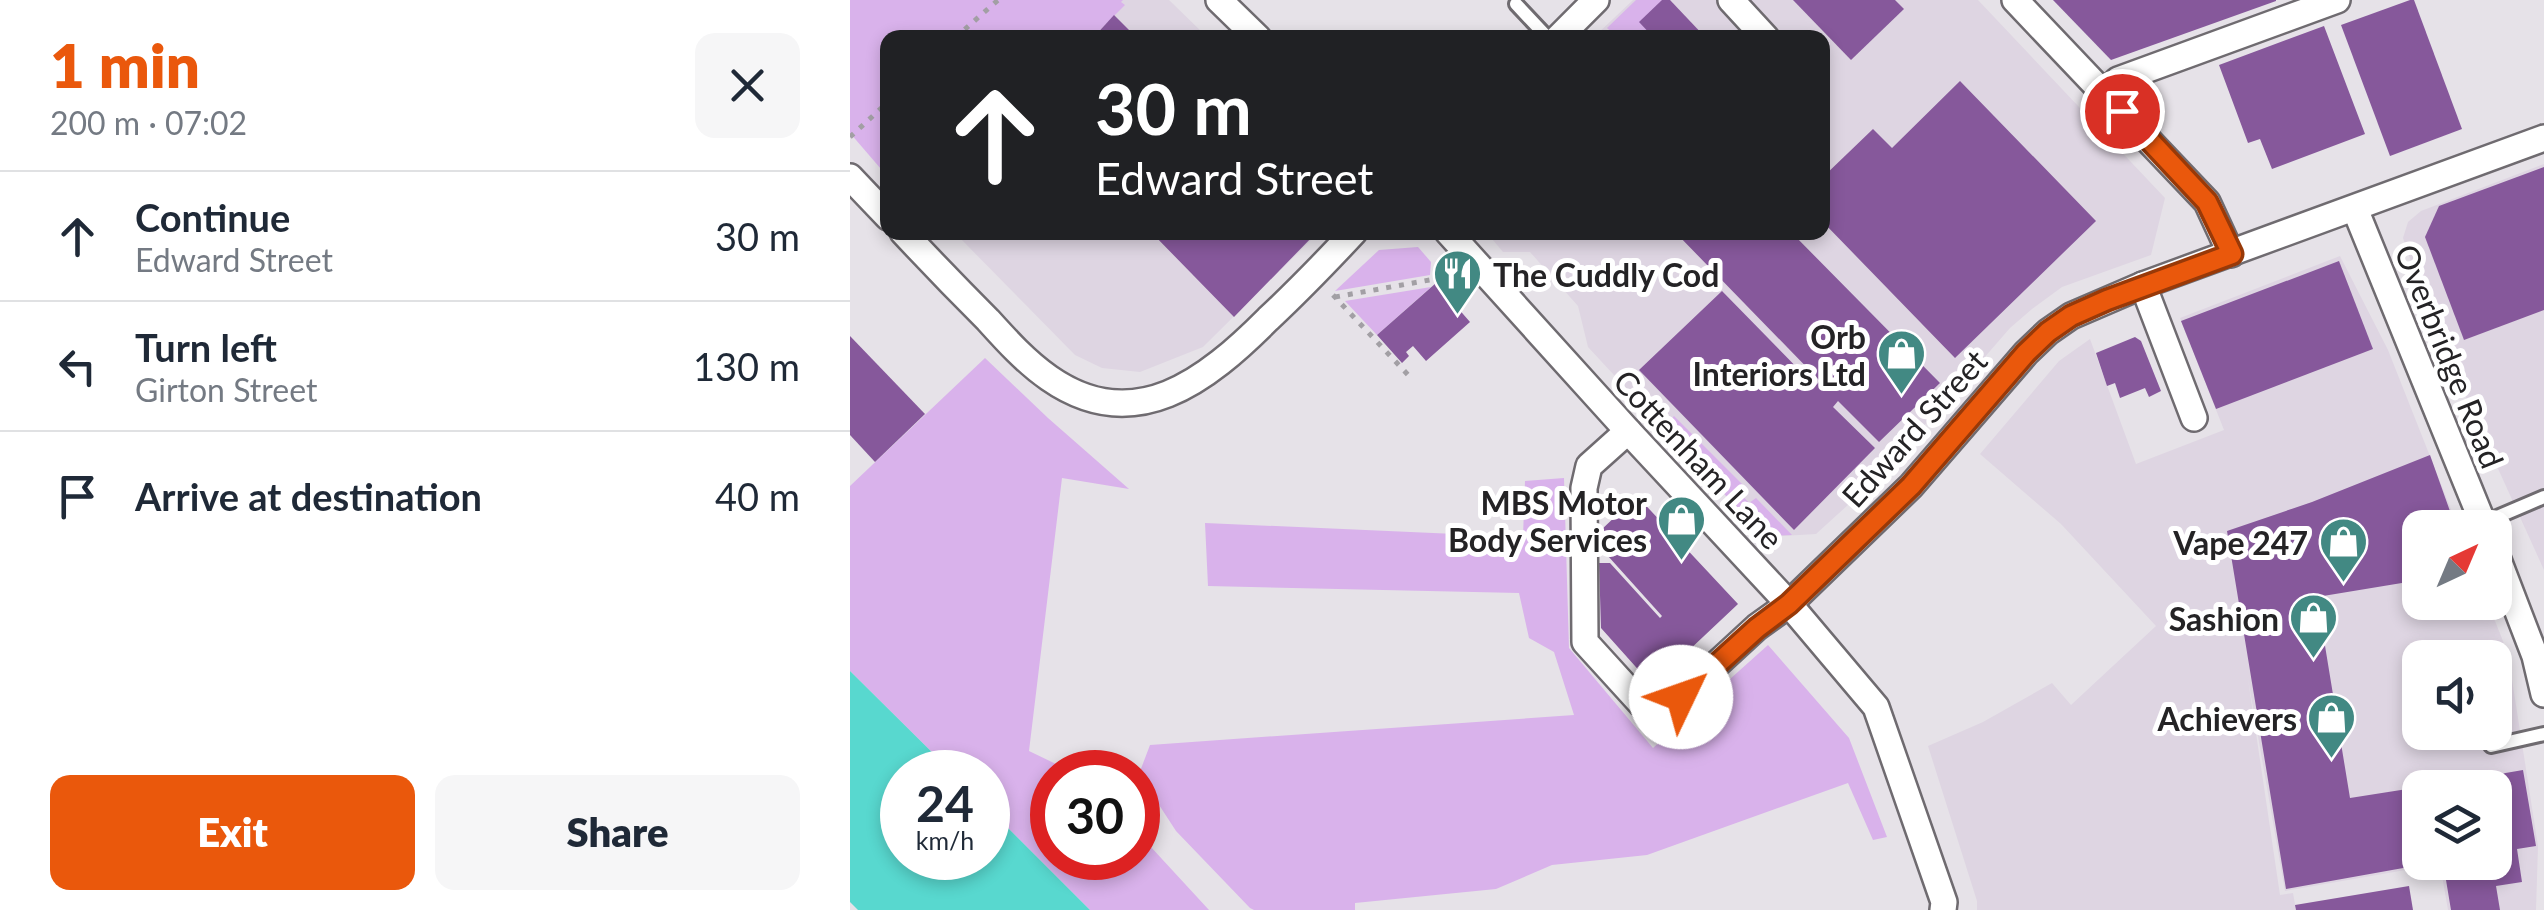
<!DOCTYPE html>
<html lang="en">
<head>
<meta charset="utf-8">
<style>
	body { margin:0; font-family:Lato,sans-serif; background:#f6f6f7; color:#1f2937; height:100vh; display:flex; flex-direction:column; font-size:38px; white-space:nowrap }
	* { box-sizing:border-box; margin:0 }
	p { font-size:32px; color:#747a83 }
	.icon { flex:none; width:55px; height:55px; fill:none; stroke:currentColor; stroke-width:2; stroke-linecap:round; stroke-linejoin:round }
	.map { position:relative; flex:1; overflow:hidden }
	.drawer { display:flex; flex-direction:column; background:#fff; width:850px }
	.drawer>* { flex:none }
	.banner { position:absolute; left:30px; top:30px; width:950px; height:210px; border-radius:20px; box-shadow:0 5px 15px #0003; background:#202124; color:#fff; overflow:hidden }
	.needle { width:65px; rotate:44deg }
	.controls { position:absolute; left:1552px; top:510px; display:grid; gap:20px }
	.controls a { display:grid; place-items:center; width:110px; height:110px; border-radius:20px; background:#fff; box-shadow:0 5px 15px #0003; font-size:50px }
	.speed { position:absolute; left:30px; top:750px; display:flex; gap:20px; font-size:50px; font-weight:700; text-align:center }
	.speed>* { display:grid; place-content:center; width:130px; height:130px; border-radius:50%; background:#fff; box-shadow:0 5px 15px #0003; line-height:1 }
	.speed small { font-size:25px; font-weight:400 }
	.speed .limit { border:15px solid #d22; background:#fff; color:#111 }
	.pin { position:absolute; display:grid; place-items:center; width:85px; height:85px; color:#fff; margin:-42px; border:5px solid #fff; border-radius:50%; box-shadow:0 2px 10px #0007 }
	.me { position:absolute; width:110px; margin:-55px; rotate:48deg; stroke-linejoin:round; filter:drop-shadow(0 0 8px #0008) }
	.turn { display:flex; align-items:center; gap:35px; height:210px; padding:0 50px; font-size:45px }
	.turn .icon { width:130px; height:130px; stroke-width:2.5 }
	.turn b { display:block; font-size:70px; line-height:85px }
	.round { display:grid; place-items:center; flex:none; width:105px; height:105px; border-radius:20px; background:#f6f6f7 }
	.headline { display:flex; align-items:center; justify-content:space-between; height:170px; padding:0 50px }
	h1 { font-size:60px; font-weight:800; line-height:75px; color:#ea580c }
	.action { display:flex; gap:20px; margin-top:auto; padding:20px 50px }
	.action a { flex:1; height:115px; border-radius:20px; background:#ea580c; color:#fff; font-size:40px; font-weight:800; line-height:115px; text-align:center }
	.action a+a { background:#f6f6f7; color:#1f2937 }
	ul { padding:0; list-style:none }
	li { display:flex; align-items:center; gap:30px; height:130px; padding:0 50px; border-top:2px solid #e0e1e3 }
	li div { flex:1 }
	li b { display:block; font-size:38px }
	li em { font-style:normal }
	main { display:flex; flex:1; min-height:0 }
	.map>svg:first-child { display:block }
</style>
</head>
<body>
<main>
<section class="drawer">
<div class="headline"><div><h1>1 min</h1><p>200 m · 07:02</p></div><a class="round"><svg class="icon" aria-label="close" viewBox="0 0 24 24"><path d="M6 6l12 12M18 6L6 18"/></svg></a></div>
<ul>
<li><svg class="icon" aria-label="ahead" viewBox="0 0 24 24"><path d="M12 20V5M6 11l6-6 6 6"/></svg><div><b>Continue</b><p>Edward Street</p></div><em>30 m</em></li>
<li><svg class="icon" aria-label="left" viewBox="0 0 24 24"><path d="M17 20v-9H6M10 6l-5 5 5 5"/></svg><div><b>Turn left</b><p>Girton Street</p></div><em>130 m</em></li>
<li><svg class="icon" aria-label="arrive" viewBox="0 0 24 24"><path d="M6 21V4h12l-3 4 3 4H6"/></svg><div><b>Arrive at destination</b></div><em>40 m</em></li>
</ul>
<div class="action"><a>Exit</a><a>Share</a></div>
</section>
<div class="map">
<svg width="1694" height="910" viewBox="0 0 1694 910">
	<rect width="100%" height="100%" fill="#e6e2e8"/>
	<g fill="#ded5e2" fill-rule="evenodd">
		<polygon points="269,0 319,0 357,37 232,38"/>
		<polygon points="783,0 1128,0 1315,198 1301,255 1212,287 1182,309 1160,328 1087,412 999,504 966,534 914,537 738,347 728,306 680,252 653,252 637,233 972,232 972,38 744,37"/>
		<polygon points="1694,164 1694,570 1582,323 1553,238 1558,222 1571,211"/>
		<polygon points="105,233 468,233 353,347 290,372 252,368 225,355"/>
		<path d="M1490,256L1538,350L1608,527L1570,528V602L1638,603L1658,654L1688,846L1686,910H1598L1590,864L1435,891L1398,679L1430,895L1443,893L1446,910H1127V901L1078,746L1133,722L1202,683L1221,705L1306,626L1211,524L1130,454L1209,361L1240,339L1286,464L1374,430L1330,318ZM1570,658H1645V732H1570ZM1570,788H1645V862H1570Z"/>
	</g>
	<g fill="#d9b2eb">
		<polygon points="0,0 273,0 271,2 275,5 243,37 38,38 37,176 0,133"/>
		<polygon points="786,0 812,0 804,37 767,37 757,28"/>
		<polygon points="568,247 581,262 580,275 485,291 529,250"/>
		<polygon points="581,287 527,335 495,301"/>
		<polygon points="135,358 198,418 279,489 212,478 179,751 206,764 240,768 244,772 202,772 202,858 288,858 288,833 359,910 240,910 138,808 138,772 102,772 0,671 0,486"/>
		<polygon points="824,416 895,487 890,493 899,503 906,498 942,535 914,536 812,428"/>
		<polygon points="714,478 719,648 803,748 918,645 999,738 1037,837 1023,840 998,783 797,855 702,865 646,889 505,903 505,910 404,910 400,908 326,831 289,774 300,745 724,715 704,652 679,638 669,593 358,586 355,523 673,537 675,481"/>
	</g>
	<polygon fill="#58d8cf" points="0,671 102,772 52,772 52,858 138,858 138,808 240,910 8,910 0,902"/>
	<g fill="#86589b">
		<polygon points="812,0 820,0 856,38 804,38 789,22"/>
		<polygon points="943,0 1045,0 1054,9 1001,60"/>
		<polygon points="1203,0 1426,0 1426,1 1261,60"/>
		<polygon points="1560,0 1564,0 1612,129 1540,156 1491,25"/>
		<polygon points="264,15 287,38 243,38"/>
		<polygon points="1474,26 1515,134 1422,169 1410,139 1398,143 1369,65"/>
		<polygon points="1110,81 1246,221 1105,358 972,221 972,178 1023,129 1042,148"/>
		<polygon points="1694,167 1694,310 1614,340 1575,237 1589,206"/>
		<polygon points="301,232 320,232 324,237 329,232 467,232 384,317"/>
		<polygon points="825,232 941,232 1090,383 1029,442 988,401 983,407 1025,448 944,530 789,370 872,291 965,386 970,381"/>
		<polygon points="1489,261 1523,349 1366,409 1331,321"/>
		<polygon points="586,283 620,322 576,361 563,346 556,352 559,356 552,363 527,335"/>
		<polygon points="0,336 75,414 25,462 0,435"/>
		<polygon points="1285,337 1291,341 1311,391 1299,397 1295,388 1270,398 1265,383 1257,386 1246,353"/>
		<polygon points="1580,455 1606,528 1570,528 1570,580 1467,597 1500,798 1570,787 1570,865 1436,889 1377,531 1462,502"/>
		<polygon points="787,496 888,604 802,685 751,628 749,563 760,563 810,618 812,616 749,546 750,531"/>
		<polygon points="1673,770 1686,846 1667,849 1672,882 1646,886 1650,910 1601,910 1593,862 1645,862 1645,788 1580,788 1580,786"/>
		<polygon points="1559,886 1563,910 1446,910 1445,905"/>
	</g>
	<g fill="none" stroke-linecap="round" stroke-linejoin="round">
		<defs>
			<g id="lane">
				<polyline points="666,4 698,38"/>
				<polyline points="1633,523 1694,497"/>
				<polyline points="1641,746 1694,734"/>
			</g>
			<g id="street">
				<polyline points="369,0 408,38"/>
				<polyline points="881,0 916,38"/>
				<polyline points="1165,0 1357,202 1381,254"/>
				<polyline points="708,38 746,0"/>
				<polyline points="1255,93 1268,80 1487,0"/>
				<polyline points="0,177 38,217"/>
				<polyline points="1505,209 1635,528"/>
				<path d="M53,232C81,262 109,291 138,320C157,341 176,362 199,378C285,438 357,380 418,319C448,291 476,262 504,232"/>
				<polyline points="598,232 778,431 939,604 1026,707 1094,902 1093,910"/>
				<polyline points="1293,285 1344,418"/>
				<polyline points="778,431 739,466 734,488 735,642 806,720 907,627 939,604 1061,486 1176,353 1198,332 1221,316 1293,285 1694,138"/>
				<polyline points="1645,552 1685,656 1694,694"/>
			</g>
		</defs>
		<use href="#lane" stroke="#6f6b70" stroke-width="18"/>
		<use href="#street" stroke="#6f6b70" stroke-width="30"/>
		<g stroke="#a29fa4" stroke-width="5" stroke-dasharray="5 8" stroke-linecap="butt">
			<polyline points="105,38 148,0"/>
			<polyline points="0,137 38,102"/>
			<polyline points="483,295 561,378"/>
			<polyline points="485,297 585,279 596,268"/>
		</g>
		<use href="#lane" stroke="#fff" stroke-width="12"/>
		<use href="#street" stroke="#fff" stroke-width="25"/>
	</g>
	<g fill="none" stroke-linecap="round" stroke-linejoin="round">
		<defs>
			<polyline id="route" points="831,697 907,628 939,604 1061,486 1176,353 1198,332 1221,316 1257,300 1382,254 1357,202 1272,111"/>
		</defs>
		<use href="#route" stroke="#983908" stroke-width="25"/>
		<use href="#route" stroke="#ea580c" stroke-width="18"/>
	</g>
	<defs>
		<symbol id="restaurant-pin" viewBox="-11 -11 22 30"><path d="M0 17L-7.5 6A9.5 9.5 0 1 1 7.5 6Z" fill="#428983" stroke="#fff"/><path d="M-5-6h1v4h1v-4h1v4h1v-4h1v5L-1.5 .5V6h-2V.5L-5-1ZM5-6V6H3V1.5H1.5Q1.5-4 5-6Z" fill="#fff"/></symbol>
		<symbol id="shop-pin" viewBox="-11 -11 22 30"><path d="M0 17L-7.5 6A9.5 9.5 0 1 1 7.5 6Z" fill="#428983" stroke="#fff"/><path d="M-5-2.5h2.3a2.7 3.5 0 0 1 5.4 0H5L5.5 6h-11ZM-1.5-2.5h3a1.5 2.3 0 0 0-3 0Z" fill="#fff"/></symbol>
	</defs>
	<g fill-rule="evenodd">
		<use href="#restaurant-pin" x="580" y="246" width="55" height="75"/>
		<use href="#shop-pin" x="1024" y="326" width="55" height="75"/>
		<use href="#shop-pin" x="804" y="492" width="55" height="75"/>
		<use href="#shop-pin" x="1466" y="514" width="55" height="75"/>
		<use href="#shop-pin" x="1436" y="590" width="55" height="75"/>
		<use href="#shop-pin" x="1454" y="690" width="55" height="75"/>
	</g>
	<g text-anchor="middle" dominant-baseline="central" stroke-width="10" stroke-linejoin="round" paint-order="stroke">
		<g font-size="32" font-weight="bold" fill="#242325" stroke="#fff" text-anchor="end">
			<text x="643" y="274" text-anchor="start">The Cuddly Cod</text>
			<text x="1016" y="336">Orb<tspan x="1016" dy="37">Interiors Ltd</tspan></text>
			<text x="797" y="502">MBS Motor<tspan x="797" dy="37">Body Services</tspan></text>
			<text x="1458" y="542">Vape 247</text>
			<text x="1429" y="618">Sashion</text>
			<text x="1447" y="718">Achievers</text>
		</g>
		<g font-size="32" fill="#242325" stroke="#fff">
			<text transform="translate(1600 356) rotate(68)">Overbridge Road</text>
			<text transform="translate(1064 428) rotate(-48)">Edward Street</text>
			<text transform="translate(849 459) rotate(47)">Cottenham Lane</text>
		</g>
	</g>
</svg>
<div class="controls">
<a><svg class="needle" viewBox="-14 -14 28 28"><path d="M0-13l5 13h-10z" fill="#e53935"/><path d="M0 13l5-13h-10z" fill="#747a83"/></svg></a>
<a><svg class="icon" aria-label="sound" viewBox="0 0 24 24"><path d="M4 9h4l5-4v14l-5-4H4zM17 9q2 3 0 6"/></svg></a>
<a><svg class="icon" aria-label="layers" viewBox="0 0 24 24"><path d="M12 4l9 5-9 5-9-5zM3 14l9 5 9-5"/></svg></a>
</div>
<div class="speed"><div>24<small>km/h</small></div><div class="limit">30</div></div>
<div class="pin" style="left:1272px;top:111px;background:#d93025"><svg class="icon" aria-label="arrive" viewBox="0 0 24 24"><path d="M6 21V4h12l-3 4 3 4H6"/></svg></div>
<svg class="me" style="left:831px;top:697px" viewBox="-20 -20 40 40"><circle r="19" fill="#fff"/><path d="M0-13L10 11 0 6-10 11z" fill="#ea580c"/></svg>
<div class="banner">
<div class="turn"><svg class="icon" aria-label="ahead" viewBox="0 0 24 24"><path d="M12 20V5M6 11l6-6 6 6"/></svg><div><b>30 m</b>Edward Street</div></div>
</div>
</div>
</main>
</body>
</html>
